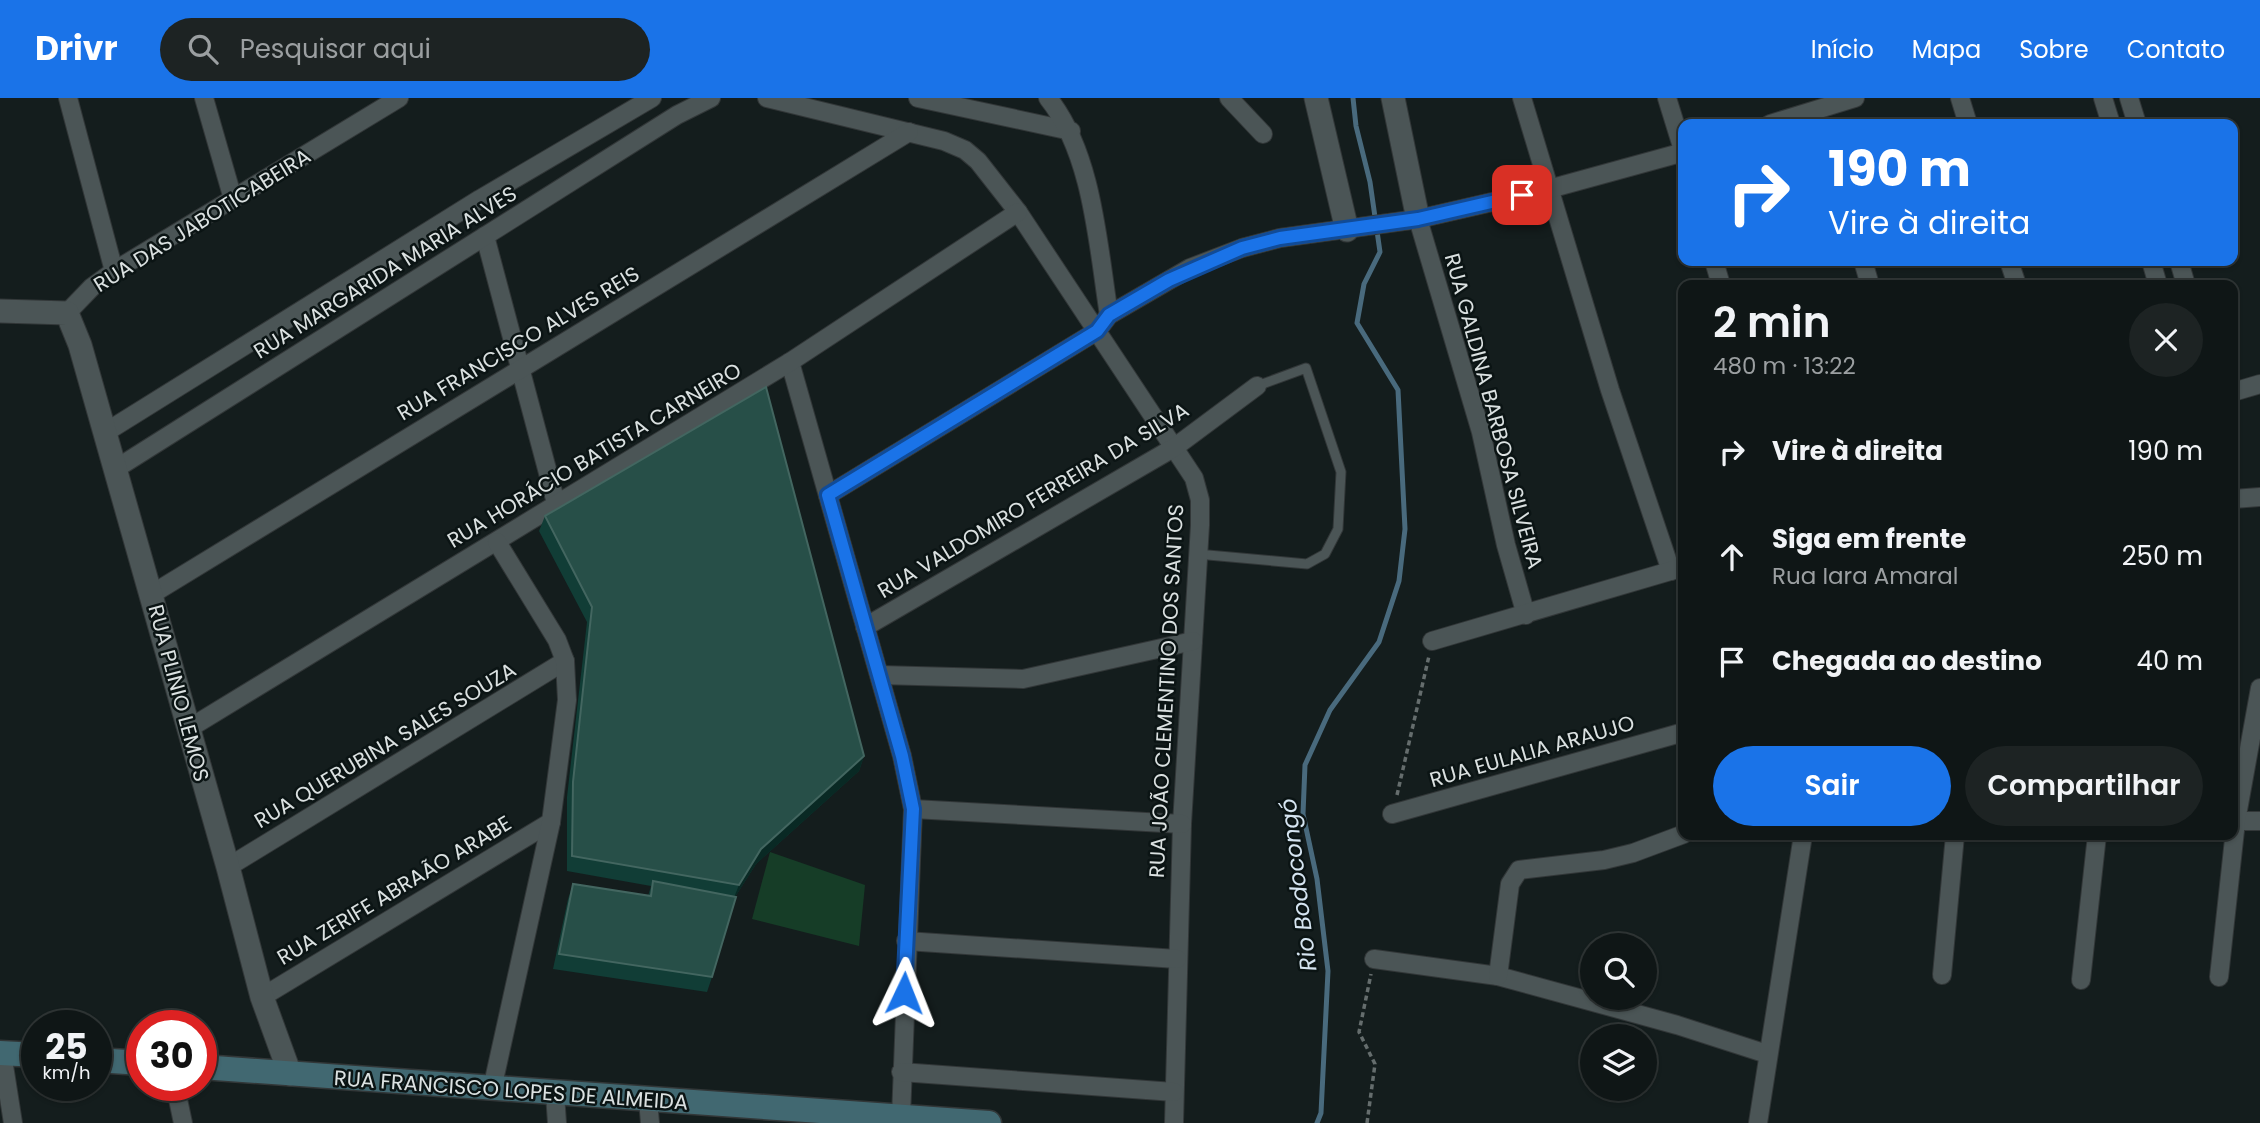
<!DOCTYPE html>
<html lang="pt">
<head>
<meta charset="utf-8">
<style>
	body { margin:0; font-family:Poppins,sans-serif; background:#1d2323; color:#f1f3f6; height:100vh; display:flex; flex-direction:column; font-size:26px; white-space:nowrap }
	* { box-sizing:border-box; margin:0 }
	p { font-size:23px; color:#9b9fa1 }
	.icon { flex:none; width:38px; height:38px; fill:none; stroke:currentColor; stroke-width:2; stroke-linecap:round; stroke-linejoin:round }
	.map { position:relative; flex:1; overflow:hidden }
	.sheet { position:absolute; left:1678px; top:182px; width:560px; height:560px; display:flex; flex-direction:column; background:#0f1616; border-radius:14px; box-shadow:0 2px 5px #0004,0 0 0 2px #2f3535 }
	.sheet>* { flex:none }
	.guide { position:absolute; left:1678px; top:21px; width:560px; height:147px; border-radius:14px; box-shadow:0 2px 5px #0004,0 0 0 2px #2f3535; background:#1a73e8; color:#fff; overflow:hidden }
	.fabs { position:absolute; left:1580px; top:835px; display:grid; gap:14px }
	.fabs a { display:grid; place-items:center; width:77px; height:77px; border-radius:50%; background:#0f1616; box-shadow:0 2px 5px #0004,0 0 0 2px #2f3535; font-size:35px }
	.speed { position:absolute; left:21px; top:912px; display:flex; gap:14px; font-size:35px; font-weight:700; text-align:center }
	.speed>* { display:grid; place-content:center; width:91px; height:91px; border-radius:50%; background:#0f1616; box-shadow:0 2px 5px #0004,0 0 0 2px #2f3535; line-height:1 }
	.speed small { font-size:18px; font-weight:400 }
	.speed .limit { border:10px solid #d22; background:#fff; color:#111 }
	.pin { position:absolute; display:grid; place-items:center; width:60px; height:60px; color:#fff; margin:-30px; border-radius:14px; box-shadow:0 4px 10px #0006 }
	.me { position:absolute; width:77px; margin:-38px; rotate:2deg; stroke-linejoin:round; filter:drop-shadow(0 0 5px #0008) }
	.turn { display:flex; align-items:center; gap:24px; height:147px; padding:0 35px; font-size:32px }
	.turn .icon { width:91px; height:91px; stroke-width:2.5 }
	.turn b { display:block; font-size:49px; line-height:60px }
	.round { display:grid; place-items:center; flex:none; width:74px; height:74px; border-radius:37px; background:#1d2323 }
	.overview { display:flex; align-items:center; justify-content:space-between; height:119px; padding:0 35px }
	h1 { font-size:42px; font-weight:600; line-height:52px }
	.primary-button { display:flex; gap:14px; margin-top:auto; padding:14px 35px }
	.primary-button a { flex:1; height:80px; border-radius:42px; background:#1a73e8; color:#fff; font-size:28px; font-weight:600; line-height:80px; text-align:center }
	.primary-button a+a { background:#1d2323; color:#f1f3f6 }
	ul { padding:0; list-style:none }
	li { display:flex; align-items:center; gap:21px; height:105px; padding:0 35px }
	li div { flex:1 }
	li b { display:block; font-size:26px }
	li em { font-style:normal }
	header { display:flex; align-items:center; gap:42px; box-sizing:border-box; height:98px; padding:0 35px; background:#1a73e8; color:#fff }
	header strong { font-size:33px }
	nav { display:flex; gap:38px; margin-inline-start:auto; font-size:24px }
	.search { width:490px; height:63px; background:#1d2323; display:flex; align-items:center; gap:18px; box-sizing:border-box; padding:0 24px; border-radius:38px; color:#9b9fa1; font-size:26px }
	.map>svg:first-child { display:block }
</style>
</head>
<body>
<header>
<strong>Drivr</strong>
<div class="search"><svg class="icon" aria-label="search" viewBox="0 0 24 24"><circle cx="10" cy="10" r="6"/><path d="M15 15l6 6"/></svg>Pesquisar aqui</div>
<nav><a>Início</a><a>Mapa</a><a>Sobre</a><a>Contato</a></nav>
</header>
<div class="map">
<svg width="2260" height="1025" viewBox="0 0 2260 1025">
	<rect width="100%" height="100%" fill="#141d1d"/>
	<polygon fill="#163d27" points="770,754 865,787 859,848 752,821"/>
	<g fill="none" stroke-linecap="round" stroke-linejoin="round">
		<polyline stroke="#496a7d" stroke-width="5" points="1317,1025 1321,1015 1328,873 1317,781 1303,716 1305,667 1330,612 1379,544 1399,483 1405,431 1398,292 1357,225 1364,186 1380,154 1370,84 1356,28 1353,0"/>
		<defs>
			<polyline id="service" points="1197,456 1307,466 1325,456 1338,431 1341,374 1306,270 1257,288"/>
			<g id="minor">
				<polyline points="68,0 114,173"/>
				<polyline points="204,0 233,101"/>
				<polyline points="767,0 944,43 965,52 978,63 1018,114 1194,380 1200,402 1200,427 1182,726 1174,1025"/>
				<polyline points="918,0 1071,33"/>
				<path d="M1048,0C1093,56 1098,148 1109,217"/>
				<polyline points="1229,0 1263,36"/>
				<polyline points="1522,0 1610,292 1671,473"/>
				<polyline points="1667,0 1684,55"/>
				<polyline points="1960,0 1968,26"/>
				<polyline points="2103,0 2111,26"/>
				<polyline points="2129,0 2137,26"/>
				<polyline points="1770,26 1855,0"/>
				<polyline points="1418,121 1481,334 1506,447 1526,517"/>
				<polyline points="485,138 556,405"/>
				<polyline points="1714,163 1721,187"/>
				<polyline points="1863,163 1870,187"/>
				<polyline points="2009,163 2017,187"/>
				<polyline points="2151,163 2158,187"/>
				<polyline points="2179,163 2186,187"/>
				<polyline points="67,215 92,189 114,173 399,0"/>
				<polyline points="790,264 902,658 913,711 901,1019"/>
				<polyline points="2233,294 2260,286"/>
				<polyline points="106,334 480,101 652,0"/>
				<polyline points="117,370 677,17 711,0"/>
				<polyline points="828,397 1097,233 1109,217 1190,170 1242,150 1280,140 1418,121 1549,91 1684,54"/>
				<polyline points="2233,401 2260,399"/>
				<polyline points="152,496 909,34"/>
				<polyline points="865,529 1175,349 1257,288"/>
				<polyline points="1432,543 1684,469"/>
				<polyline points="880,577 1023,581 1193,543"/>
				<polyline points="188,631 790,264 1018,114"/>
				<polyline points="913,711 1182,726"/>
				<polyline points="1392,716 1684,634"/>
				<polyline points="2233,723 2260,723"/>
				<polyline points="228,769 565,563"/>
				<polyline points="906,843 1177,861"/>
				<polyline points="1374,861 1498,878 1677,927 1767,956"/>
				<polyline points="1942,877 1955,737"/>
				<polyline points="1498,878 1510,786 1519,772 1604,762 1633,755 1684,736"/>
				<polyline points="2219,879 2236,723 2260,590"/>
				<polyline points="2081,882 2097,737"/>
				<polyline points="262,899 551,724"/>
				<polyline points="2,955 13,1025"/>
				<polyline points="901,974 1174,994"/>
				<polyline points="175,987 183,1025"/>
				<polyline points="492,991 551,724 567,602 565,563 557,542 497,444"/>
				<polyline points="555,996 557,1025"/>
				<polyline points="648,1002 650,1025"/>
				<polyline points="1758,1025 1803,737"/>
			</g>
			<g id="tertiary">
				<polyline points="1316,0 1347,132"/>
				<polyline points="1393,0 1418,121"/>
				<polyline points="0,213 67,215 80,247 228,769 262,899 290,976"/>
			</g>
			<g id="secondary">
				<polyline points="0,955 37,957"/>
				<polyline points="96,962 142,965"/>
				<polyline points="201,969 989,1025"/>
			</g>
		</defs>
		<use href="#service" stroke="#323738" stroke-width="11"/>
		<use href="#minor" stroke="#323738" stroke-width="20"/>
		<use href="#tertiary" stroke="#323738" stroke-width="25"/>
		<use href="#secondary" stroke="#323738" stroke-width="27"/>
		<g stroke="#656d6d" stroke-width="3.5" stroke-dasharray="5 3.5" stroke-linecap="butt">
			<polyline points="1397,697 1429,558"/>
			<polyline points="1367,1025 1375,966 1359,934 1371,876"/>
		</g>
		<use href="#service" stroke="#4b5556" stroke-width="9"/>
		<use href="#minor" stroke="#4b5556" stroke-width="18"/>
		<use href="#tertiary" stroke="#4b5556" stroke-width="23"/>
		<use href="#secondary" stroke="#416871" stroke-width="24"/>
	</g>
	<polygon fill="#113d36" points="545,418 864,658 859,673 756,766 735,799 712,879 707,894 553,871 568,801 573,786 648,798 651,788 567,773 567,699 587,524 539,433"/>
	<polygon fill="#092924" points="864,658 859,673 756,766 733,802 739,787 761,751"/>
	<g fill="#274f48" stroke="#436660" stroke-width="2">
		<polygon points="766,289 864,658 761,751 739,787 572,758 573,684 592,509 545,418"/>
		<polygon points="653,783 736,799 712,879 559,856 573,786 651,798"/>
	</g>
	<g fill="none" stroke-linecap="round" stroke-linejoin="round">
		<defs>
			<polyline id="route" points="904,895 913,711 902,658 828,397 1097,233 1109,217 1169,182 1242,150 1280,140 1418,121 1522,97"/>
		</defs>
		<use href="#route" stroke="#114b97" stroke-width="18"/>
		<use href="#route" stroke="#1a73e8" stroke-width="12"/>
	</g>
	<g text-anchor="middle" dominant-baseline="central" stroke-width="5" stroke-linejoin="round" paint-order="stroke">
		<g font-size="21" fill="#dbe1e1" stroke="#0b1414">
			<text transform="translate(202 122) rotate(-32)">RUA DAS JABOTICABEIRA</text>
			<text transform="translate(385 174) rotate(-32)">RUA MARGARIDA MARIA ALVES</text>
			<text transform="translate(518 245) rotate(-31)">RUA FRANCISCO ALVES REIS</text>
			<text transform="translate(1494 313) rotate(75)">RUA GALDINA BARBOSA SILVEIRA</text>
			<text transform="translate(594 357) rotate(-31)">RUA HORÁCIO BATISTA CARNEIRO</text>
			<text transform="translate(1033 402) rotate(-31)">RUA VALDOMIRO FERREIRA DA SILVA</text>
			<text transform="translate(1166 593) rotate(-87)">RUA JOÃO CLEMENTINO DOS SANTOS</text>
			<text transform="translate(179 595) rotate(75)">RUA PLINIO LEMOS</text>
			<text transform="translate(385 647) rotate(-31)">RUA QUERUBINA SALES SOUZA</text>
			<text transform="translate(1532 653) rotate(-16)">RUA EULALIA ARAUJO</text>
			<text transform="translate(394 792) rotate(-31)">RUA ZERIFE ABRAÃO ARABE</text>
			<text transform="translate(511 992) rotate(4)">RUA FRANCISCO LOPES DE ALMEIDA</text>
		</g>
		<g font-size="23" font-style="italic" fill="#d6e5f1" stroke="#0b1414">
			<text transform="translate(1298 787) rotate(-97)">Rio Bodocongó</text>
		</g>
	</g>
</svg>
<div class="fabs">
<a><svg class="icon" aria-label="search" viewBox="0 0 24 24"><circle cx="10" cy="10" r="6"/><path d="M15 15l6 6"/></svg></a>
<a><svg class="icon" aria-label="layers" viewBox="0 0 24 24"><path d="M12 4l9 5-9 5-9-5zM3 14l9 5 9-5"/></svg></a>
</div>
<div class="speed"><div>25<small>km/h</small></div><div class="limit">30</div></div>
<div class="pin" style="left:1522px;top:97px;background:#d93025"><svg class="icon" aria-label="arrive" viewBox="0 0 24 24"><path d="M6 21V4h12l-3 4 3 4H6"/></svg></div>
<svg class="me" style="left:904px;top:895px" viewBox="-20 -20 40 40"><path d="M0-17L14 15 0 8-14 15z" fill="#1a73e8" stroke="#fff" stroke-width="4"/></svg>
<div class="guide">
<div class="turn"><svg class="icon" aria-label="right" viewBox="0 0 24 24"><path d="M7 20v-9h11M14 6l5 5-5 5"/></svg><div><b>190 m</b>Vire à direita</div></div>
</div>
<section class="sheet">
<div class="overview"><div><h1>2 min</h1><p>480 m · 13:22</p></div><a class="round"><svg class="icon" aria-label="close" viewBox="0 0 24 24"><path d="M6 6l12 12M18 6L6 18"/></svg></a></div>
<ul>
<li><svg class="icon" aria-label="right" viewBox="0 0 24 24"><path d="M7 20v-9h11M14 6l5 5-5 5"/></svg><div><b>Vire à direita</b></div><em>190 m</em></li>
<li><svg class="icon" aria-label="ahead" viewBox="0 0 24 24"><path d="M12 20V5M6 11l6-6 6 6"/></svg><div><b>Siga em frente</b><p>Rua Iara Amaral</p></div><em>250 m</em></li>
<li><svg class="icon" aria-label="arrive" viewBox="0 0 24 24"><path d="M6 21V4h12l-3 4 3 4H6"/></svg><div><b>Chegada ao destino</b></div><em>40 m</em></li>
</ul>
<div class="primary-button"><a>Sair</a><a>Compartilhar</a></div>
</section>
</div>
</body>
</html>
